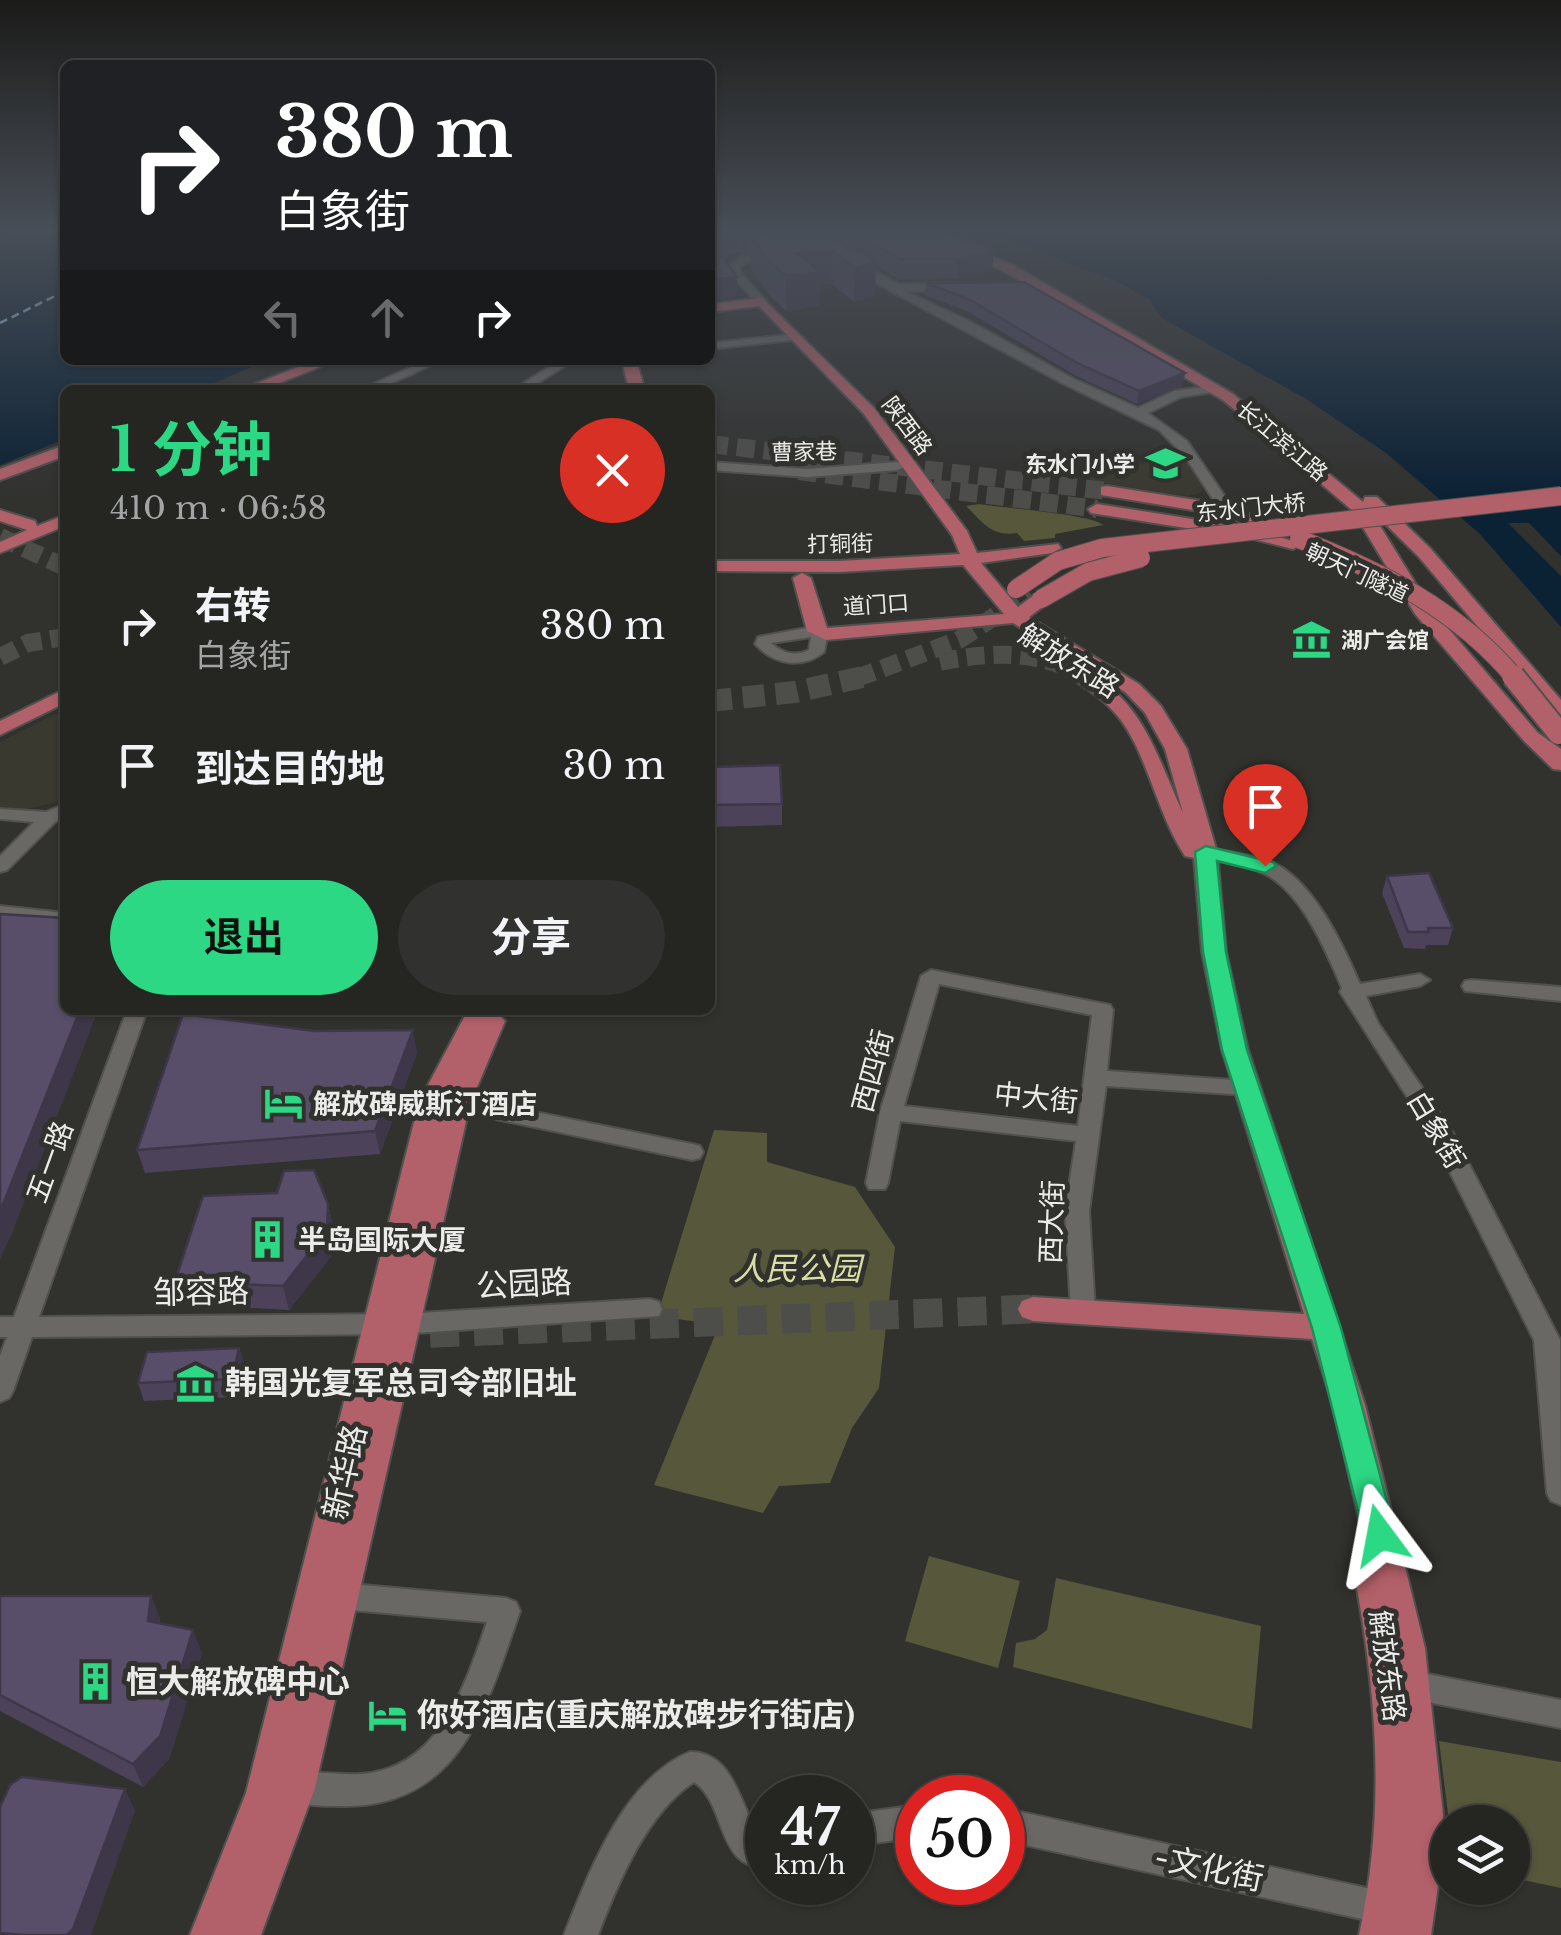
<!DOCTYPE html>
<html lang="zh">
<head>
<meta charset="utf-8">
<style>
	body { margin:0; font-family:"Libre Baskerville","Noto Sans SC",serif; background:#31312f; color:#f1f3f6; height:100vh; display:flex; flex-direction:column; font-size:38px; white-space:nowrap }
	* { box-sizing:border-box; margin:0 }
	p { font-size:32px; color:#a3a5a5 }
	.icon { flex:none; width:55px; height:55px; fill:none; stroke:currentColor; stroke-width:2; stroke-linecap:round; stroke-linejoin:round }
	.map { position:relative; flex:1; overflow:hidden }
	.side { position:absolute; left:60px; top:385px; width:655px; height:630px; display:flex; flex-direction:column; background:#252522; border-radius:15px; box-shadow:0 2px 8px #0004,0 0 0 2px #424240 }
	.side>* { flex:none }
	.hud { position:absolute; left:60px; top:60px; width:655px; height:305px; border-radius:15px; box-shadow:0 2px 8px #0004,0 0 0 2px #424240; background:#202124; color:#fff; overflow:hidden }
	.buttons { position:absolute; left:1430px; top:1805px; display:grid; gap:20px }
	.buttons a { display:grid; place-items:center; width:100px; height:100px; border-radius:50%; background:#252522; box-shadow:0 2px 8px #0004,0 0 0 2px #424240; font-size:50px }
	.speed { position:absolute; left:745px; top:1775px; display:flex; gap:20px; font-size:50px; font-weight:700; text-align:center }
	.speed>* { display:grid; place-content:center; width:130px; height:130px; border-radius:50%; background:#252522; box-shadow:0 2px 8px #0004,0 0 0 2px #424240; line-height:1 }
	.speed small { font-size:25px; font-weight:400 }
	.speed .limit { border:15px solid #d22; background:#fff; color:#111 }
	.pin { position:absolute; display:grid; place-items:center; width:85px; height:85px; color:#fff; margin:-102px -42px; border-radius:50% 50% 50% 0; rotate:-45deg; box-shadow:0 0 10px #0007 }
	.pin .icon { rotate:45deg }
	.me { position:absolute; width:110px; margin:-55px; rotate:347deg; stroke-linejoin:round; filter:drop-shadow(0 0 8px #0008) }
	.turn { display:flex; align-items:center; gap:35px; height:210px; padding:0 50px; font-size:45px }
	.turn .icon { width:130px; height:130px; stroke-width:2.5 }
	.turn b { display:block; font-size:70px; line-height:85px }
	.lanes { display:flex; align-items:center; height:95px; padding:0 50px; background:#0003; justify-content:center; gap:50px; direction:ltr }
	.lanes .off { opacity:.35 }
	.round { display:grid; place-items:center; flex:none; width:105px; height:105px; border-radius:52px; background:#31312f }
	.head { display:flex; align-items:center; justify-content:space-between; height:170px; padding:0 50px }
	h1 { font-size:60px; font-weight:700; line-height:75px; color:#2cd884 }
	.button { display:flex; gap:20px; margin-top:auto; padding:20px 50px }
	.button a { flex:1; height:115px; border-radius:60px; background:#2cd884; color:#111; font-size:40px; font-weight:700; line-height:115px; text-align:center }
	.button a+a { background:#31312f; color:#f1f3f6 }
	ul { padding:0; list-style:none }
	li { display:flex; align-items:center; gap:30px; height:140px; padding:0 50px }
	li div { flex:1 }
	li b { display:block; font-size:38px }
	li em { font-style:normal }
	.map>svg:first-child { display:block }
</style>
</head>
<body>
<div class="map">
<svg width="1561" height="1935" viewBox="0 0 1561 1935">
	<rect width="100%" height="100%" fill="#31312e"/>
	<g fill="#3a3930">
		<polygon points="1187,454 1203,490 1200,493 1187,496 1090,481 1090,475"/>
		<polygon points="65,709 65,800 23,810 0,807 0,742"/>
	</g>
	<g fill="#56573b">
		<path d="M979,504C1002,508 1091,514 1103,525L1055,534V538L1024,541L1017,533C992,537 983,523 966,506Z"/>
		<polygon points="714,1130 767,1133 767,1162 855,1187 895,1247 879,1388 852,1428 830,1483 779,1486 763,1513 654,1485 719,1325 657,1316"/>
		<polygon points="929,1556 1020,1581 998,1668 905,1641"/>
		<polygon points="1056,1578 1261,1626 1252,1729 1013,1667 1016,1643 1035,1639 1047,1630"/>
		<polygon points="1439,1741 1561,1762 1561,1888 1513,1878 1512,1822 1449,1822"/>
	</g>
	<g fill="#0b2134">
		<polygon points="48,228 65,228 65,360 267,360 217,382 187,390 65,390 65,439 0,465 0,242"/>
		<polygon points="978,228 1561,228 1561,627 1480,534 1386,453 1306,399 1162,318 1150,300 1120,283"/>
	</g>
	<polygon fill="#31312e" points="1508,523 1529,523 1561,556 1561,576"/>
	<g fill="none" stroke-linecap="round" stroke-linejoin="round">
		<polyline stroke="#a6d3fd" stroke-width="2.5" stroke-dasharray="8 5" stroke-linecap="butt" points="0,323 65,291"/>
		<g stroke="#4d4d4a" stroke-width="18" stroke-dasharray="18 9" stroke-linecap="butt">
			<polyline points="710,444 1107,491"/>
			<polyline points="799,471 1097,509"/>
			<polyline points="0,537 65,567"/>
			<polyline points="0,657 28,643 65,637"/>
			<path d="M940,662C984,653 1024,650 1067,667"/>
			<polyline points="857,678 959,640 1030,593"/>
		</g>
		<polyline stroke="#4d4d4a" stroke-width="22" stroke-dasharray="22 11" stroke-linecap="butt" points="710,701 795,692 867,676"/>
		<polyline stroke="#4d4d4a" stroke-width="29" stroke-dasharray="29 15" stroke-linecap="butt" points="386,1335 1033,1309"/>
		<defs>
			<g id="minor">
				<polygon points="782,253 782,257 747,262 739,267 741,273 767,302 758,304 732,276 729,266 740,257"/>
				<polygon points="855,260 898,284 954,283 956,287 951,290 907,292 969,321 1074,379 1138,408 1174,391 1218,385 1218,391 1181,397 1148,413 1187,441 1234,510 1222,513 1184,455 1159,430 1066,385 851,270 850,263"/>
				<polygon points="797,334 803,337 801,339 710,349 710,343"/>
				<polygon points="427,360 443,360 376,390 360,390"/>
				<polygon points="560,360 574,360 527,390 513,390"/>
				<polygon points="710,462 807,469 898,462 905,466 898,470 807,477 710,470"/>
				<path d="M817,626L828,632L824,652C802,670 773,664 755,644L758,637ZM811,637L809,650C794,657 783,653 771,643Z"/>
				<polygon points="65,804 65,816 55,822 7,870 0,872 0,856 34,822 0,819 0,809 46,812"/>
				<path d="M1193,845C1218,851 1246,853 1269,861C1312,877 1343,945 1360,984L1420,974L1430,980L1420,986L1366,996L1378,1023L1453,1133L1560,1340L1561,1505L1551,1501L1547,1493L1534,1340L1432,1136L1340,992L1342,988C1326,951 1299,884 1256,870C1234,862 1209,860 1186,855L1184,851Z"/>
				<polygon points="0,906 65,913 65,925 0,918"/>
				<path d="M931,970L1110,1005L1113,1010L1107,1071L1247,1081L1255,1083L1258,1088L1255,1093L1247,1095L1106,1086L1089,1211L1095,1311L1092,1318L1083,1321L1074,1318L1071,1311L1065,1211L1076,1141L900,1121L888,1183L885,1189H869L866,1183L880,1112L921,976ZM939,984L1092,1015L1078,1126L904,1106Z"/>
				<polygon points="1472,980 1561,987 1561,1001 1465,991 1462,986 1465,981"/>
				<polygon points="127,1010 147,1010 39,1317 402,1314 650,1299 659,1302 662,1309 659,1316 402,1334 32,1337 13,1391 9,1398 0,1402 0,1356 7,1337 0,1337 0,1317 14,1317"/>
				<polygon points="456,1096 692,1144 700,1146 703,1152 700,1158 692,1160 448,1109 445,1104 448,1099"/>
				<path d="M340,1583L506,1598L516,1602L520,1611C488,1702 462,1806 345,1806C325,1806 302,1806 284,1799L279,1788L284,1777C307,1768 336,1776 361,1774C440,1769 465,1685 487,1622L340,1609L330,1605L326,1596L330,1587Z"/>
				<polygon points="1412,1671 1561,1700 1561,1728 1412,1699 1401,1695 1397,1685 1401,1675"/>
				<path d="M690,1752C733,1752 739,1802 757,1832L761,1835H768V1867C716,1871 727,1803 694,1782C647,1812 617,1885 598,1935H564C589,1873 623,1779 690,1752Z"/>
				<polygon points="918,1805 918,1837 852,1846 852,1814"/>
				<polygon points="1002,1808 1389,1893 1401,1897 1405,1909 1401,1921 1389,1925 1002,1840"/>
			</g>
			<g id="major">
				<polygon points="903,228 921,228 1013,265 1233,394 1363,502 1365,497 1377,497 1430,548 1561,700 1561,719 1554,717 1418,556 1369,508 1430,607 1538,733 1561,749 1561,770 1553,769 1524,741 1415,614 1353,511 1223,400 1003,271"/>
				<path d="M762,298L874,408L967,531L977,553L1058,544L1061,548L1052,553L981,563L1018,607L1034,595H1048V603L1029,617L1139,684L1161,706L1187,749L1217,852L1226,952L1248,1050L1365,1405L1425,1648L1443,1815L1442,1858L1431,1935H1359C1386,1812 1377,1695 1354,1572L1359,1561L1368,1558L1333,1405L1312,1339L1033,1321L1022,1317L1018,1309L1022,1301L1033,1297L1304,1314L1222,1050L1202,952L1194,858L1185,856C1156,813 1147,749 1115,713C1101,697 1083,686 1065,674V666C1077,663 1083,669 1094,675C1146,709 1158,759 1183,813L1165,749L1145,713L1125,692L1013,623L826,640L807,631L793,578L802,573L811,578L827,628L1004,614L963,565L839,572L710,571V561H839L960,554L952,535L864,414L759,306L710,312V304Z"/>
				<polygon points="316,360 337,360 262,390 240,390"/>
				<polygon points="622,360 636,360 645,390 629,390"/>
				<polygon points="65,445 65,456 0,480 0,469"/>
				<polygon points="1107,486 1227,505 1281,527 1272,532 1223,515 1101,495 1101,487"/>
				<polygon points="1097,504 1250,528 1302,544 1293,549 1249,538 1091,513 1088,509"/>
				<polygon points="0,510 35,521 37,526 65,515 65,526 0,553 0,542 27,530 0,521"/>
				<polygon points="65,689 65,703 0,735 0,721"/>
				<polygon points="468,1010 494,1010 505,1021 470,1104 315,1788 261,1935 190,1935 246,1793 419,1102"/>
			</g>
		</defs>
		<use href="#minor" stroke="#50504d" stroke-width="4"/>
		<use href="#major" stroke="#50504d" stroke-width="4"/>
		<use href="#minor" fill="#696865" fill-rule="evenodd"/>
		<use href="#major" fill="#b26069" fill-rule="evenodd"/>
		<defs>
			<polyline id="rail" points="1292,527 1561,498"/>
		</defs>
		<use href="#rail" stroke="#b2b2af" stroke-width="6"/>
		<use href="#rail" stroke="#31312e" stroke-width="4" stroke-dasharray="10" stroke-linecap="butt"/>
		<defs>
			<g id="major-bridge-far1">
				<path d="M1299,539C1381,571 1458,610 1515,678"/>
				<polyline points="1016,589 1058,561 1102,548 1561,496"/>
				<polyline points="1041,599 1088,572 1141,558"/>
			</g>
			<polyline id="major-bridge" points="1513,676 1559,733"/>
		</defs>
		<use href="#major-bridge-far1" stroke="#50504d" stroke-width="20" stroke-linecap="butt"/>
		<use href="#major-bridge" stroke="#50504d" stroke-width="26" stroke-linecap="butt"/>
		<use href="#major-bridge-far1" stroke="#b26069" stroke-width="18"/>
		<use href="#major-bridge" stroke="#b26069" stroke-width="22"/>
	</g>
	<g fill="#4c435a">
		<polygon points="710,228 935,228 992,270 957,278 899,279 876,265 875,296 854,302 831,283 820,284 819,306 786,311 768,294 751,268 750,254 742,255 740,251 723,258 737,277 737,297"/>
		<polygon points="1024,282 1183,386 1137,404 1076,376 969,312 925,295 926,283"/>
		<polygon points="710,767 782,804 782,825 710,827"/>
		<polygon points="1387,876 1453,928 1448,945 1426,945 1425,949 1404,948 1382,893"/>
		<polygon points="417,1053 380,1154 145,1173 137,1150"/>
		<polygon points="277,1193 328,1204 333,1227 333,1254 289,1310 182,1304 175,1281"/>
		<polygon points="239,1348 245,1366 238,1397 144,1401 138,1383"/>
		<polygon points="0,1596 151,1596 160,1619 160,1623 202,1653 169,1759 143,1787 0,1711"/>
	</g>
	<g fill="#3e374a">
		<polygon points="739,232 740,251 713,263 712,244"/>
		<polygon points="750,235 750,254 742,255 742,236"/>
		<polygon points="832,250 831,283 820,284 819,306 786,311 786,276 797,253"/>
		<polygon points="994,251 992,270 957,278 958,259"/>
		<polygon points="876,262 875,296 854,302 855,268"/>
		<polygon points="737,277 737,297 710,300 710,280"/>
		<polygon points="1185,373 1183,386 1137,404 1139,391"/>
		<polygon points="80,1010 98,1010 13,1231 0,1259 0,1212"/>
		<polygon points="413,1030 417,1053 380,1154 375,1131"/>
		<polygon points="328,1204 333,1227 333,1254 289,1310 283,1286"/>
		<polygon points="239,1348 245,1366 238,1397 232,1379"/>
		<polygon points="151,1596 160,1619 157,1644 148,1621"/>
		<polygon points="193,1630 202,1653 169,1759 143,1787 133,1764"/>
		<polygon points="125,1789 135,1811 91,1935 67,1935"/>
	</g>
	<g fill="#584e69" stroke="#3e374a" stroke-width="2.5">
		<polygon points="710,228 814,228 742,236 739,232 712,244 737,277 710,280"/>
		<polygon points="814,228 827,228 850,252 863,252 876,262 855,268 832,250 797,253 820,272 786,276 768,261 750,235"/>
		<polygon points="848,228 935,228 994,251 958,259 900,259"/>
		<polygon points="1024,282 1185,373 1139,391 1077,363 970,300 926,283"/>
		<polygon points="780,765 782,804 710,805 710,767"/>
		<polygon points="1429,873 1453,928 1428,928 1429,932 1408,932 1387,876"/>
		<polygon points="0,914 65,918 65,1010 80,1010 0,1212"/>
		<polygon points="183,1014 314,1031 413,1030 375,1131 137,1150"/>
		<polygon points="314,1170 328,1204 327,1230 283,1286 175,1281 203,1196 277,1193 284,1171"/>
		<polygon points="239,1348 232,1379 138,1383 147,1352"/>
		<polygon points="0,1596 151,1596 148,1621 193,1630 160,1736 133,1764 0,1695"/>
		<polygon points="22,1777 125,1789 73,1929 67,1935 22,1935 0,1933 0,1807 10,1785"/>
	</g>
	<linearGradient id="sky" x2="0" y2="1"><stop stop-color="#1b1b19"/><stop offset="0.46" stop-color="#484e57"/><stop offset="1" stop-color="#484e57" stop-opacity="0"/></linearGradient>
	<rect width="1561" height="499" fill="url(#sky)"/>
	<polygon fill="#2cd884" stroke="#1d8c56" stroke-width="2.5" points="1206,846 1273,862 1276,866 1265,873 1217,861 1226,952 1247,1050 1341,1328 1396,1535 1391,1545 1380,1549 1369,1545 1364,1535 1312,1328 1222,1050 1203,952 1195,852"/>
	<defs>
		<symbol id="school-bare" viewBox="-9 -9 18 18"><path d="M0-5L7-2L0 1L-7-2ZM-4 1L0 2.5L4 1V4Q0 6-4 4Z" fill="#2cd884" stroke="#31312e" stroke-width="2.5" paint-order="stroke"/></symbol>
		<symbol id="museum-bare" viewBox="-9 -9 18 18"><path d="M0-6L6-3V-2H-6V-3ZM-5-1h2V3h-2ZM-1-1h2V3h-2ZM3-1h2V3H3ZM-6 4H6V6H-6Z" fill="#2cd884" stroke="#31312e" stroke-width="2.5" paint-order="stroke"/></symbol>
		<symbol id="hotel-bare" viewBox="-9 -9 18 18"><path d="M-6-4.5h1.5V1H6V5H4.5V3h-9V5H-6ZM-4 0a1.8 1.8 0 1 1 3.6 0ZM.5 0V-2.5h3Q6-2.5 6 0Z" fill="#2cd884" stroke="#31312e" stroke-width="2.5" paint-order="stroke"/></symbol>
		<symbol id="building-bare" viewBox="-9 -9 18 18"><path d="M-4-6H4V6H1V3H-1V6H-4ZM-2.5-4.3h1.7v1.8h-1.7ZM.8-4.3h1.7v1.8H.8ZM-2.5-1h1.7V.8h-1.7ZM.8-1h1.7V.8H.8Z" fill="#2cd884" stroke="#31312e" stroke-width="2.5" paint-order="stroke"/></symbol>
	</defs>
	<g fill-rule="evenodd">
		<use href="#school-bare" x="1138" y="436" width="55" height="55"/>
		<use href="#museum-bare" x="1284" y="612" width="55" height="55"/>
		<use href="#hotel-bare" x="256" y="1076" width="55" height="55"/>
		<use href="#building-bare" x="240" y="1212" width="55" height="55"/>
		<use href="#museum-bare" x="168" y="1356" width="55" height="55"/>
		<use href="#building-bare" x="68" y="1654" width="55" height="55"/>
		<use href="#hotel-bare" x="360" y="1688" width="55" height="55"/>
	</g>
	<g text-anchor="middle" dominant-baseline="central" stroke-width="10" stroke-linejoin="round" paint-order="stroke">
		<g font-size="22" fill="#ebebe9" stroke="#31312e">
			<text transform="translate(907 426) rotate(53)">陕西路</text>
			<text transform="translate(1282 441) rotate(40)">长江滨江路</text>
			<text transform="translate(804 452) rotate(-1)">曹家巷</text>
			<text transform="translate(1251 508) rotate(-6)">东水门大桥</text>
			<text transform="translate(840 544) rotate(-1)">打铜街</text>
			<text transform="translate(1357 573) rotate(25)">朝天门隧道</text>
			<text transform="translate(876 605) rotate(-4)">道门口</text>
		</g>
		<g font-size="22" font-weight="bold" fill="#ebebe9" stroke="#31312e" text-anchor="end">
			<text x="1135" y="464">东水门小学</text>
			<text x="1341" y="640" text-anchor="start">湖广会馆</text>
		</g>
		<g font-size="28" fill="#ebebe9" stroke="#31312e">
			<text transform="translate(1069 661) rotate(32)">解放东路</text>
			<text transform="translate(873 1071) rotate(-75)">西四街</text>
			<text transform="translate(1036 1098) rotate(6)">中大街</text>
			<text transform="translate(1436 1130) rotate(59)">白象街</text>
			<text transform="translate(50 1162) rotate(-70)">五一路</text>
			<text transform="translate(1052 1222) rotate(-88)">西大街</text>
			<text transform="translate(1387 1666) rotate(82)">解放东路</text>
		</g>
		<g font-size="28" font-weight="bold" fill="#ebebe9" stroke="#31312e" text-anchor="start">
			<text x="313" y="1104">解放碑威斯汀酒店</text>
			<text x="298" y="1240">半岛国际大厦</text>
		</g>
		<g font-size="32" font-style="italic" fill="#dadea4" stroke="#31312e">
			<text x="797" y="1269">人民公园</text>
		</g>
		<g font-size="32" fill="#ebebe9" stroke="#31312e">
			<text transform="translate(524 1284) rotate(-3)">公园路</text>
			<text transform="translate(201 1292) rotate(-1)">邹容路</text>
			<text transform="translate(345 1472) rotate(-77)">新华路</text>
			<text transform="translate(1209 1868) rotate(12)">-文化街</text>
		</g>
		<g font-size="32" font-weight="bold" fill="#ebebe9" stroke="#31312e" text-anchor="start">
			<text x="225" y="1383">韩国光复军总司令部旧址</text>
			<text x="126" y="1682">恒大解放碑中心</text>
			<text x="417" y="1715">你好酒店(重庆解放碑步行街店)</text>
		</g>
	</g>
</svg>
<div class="buttons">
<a><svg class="icon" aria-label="layers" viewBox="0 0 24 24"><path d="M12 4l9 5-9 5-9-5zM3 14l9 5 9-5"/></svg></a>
</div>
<div class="speed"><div>47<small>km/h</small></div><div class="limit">50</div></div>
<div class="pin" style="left:1265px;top:866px;background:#d93025"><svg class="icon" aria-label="arrive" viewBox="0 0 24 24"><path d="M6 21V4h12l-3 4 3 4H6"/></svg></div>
<svg class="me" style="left:1380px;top:1535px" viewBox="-20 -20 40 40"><path d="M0-17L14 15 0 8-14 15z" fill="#2cd884" stroke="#fff" stroke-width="4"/></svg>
<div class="hud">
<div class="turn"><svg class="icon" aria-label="right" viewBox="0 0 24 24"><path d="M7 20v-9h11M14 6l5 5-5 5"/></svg><div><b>380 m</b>白象街</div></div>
<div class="lanes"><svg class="icon off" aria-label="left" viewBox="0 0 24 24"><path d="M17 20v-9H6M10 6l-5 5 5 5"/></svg><svg class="icon off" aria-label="ahead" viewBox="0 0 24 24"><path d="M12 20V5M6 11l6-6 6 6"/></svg><svg class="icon" aria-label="right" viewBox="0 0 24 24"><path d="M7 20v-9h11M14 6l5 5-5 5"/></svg></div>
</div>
<section class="side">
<div class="head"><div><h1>1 分钟</h1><p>410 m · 06:58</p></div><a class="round" style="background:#d93025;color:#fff"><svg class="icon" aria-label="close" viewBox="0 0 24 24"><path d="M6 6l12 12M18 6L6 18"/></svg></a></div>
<ul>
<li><svg class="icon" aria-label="right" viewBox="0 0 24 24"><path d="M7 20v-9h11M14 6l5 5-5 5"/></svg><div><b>右转</b><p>白象街</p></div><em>380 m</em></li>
<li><svg class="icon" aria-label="arrive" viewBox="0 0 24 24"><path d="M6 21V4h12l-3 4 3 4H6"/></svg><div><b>到达目的地</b></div><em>30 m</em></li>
</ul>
<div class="button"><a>退出</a><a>分享</a></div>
</section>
</div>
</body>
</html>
